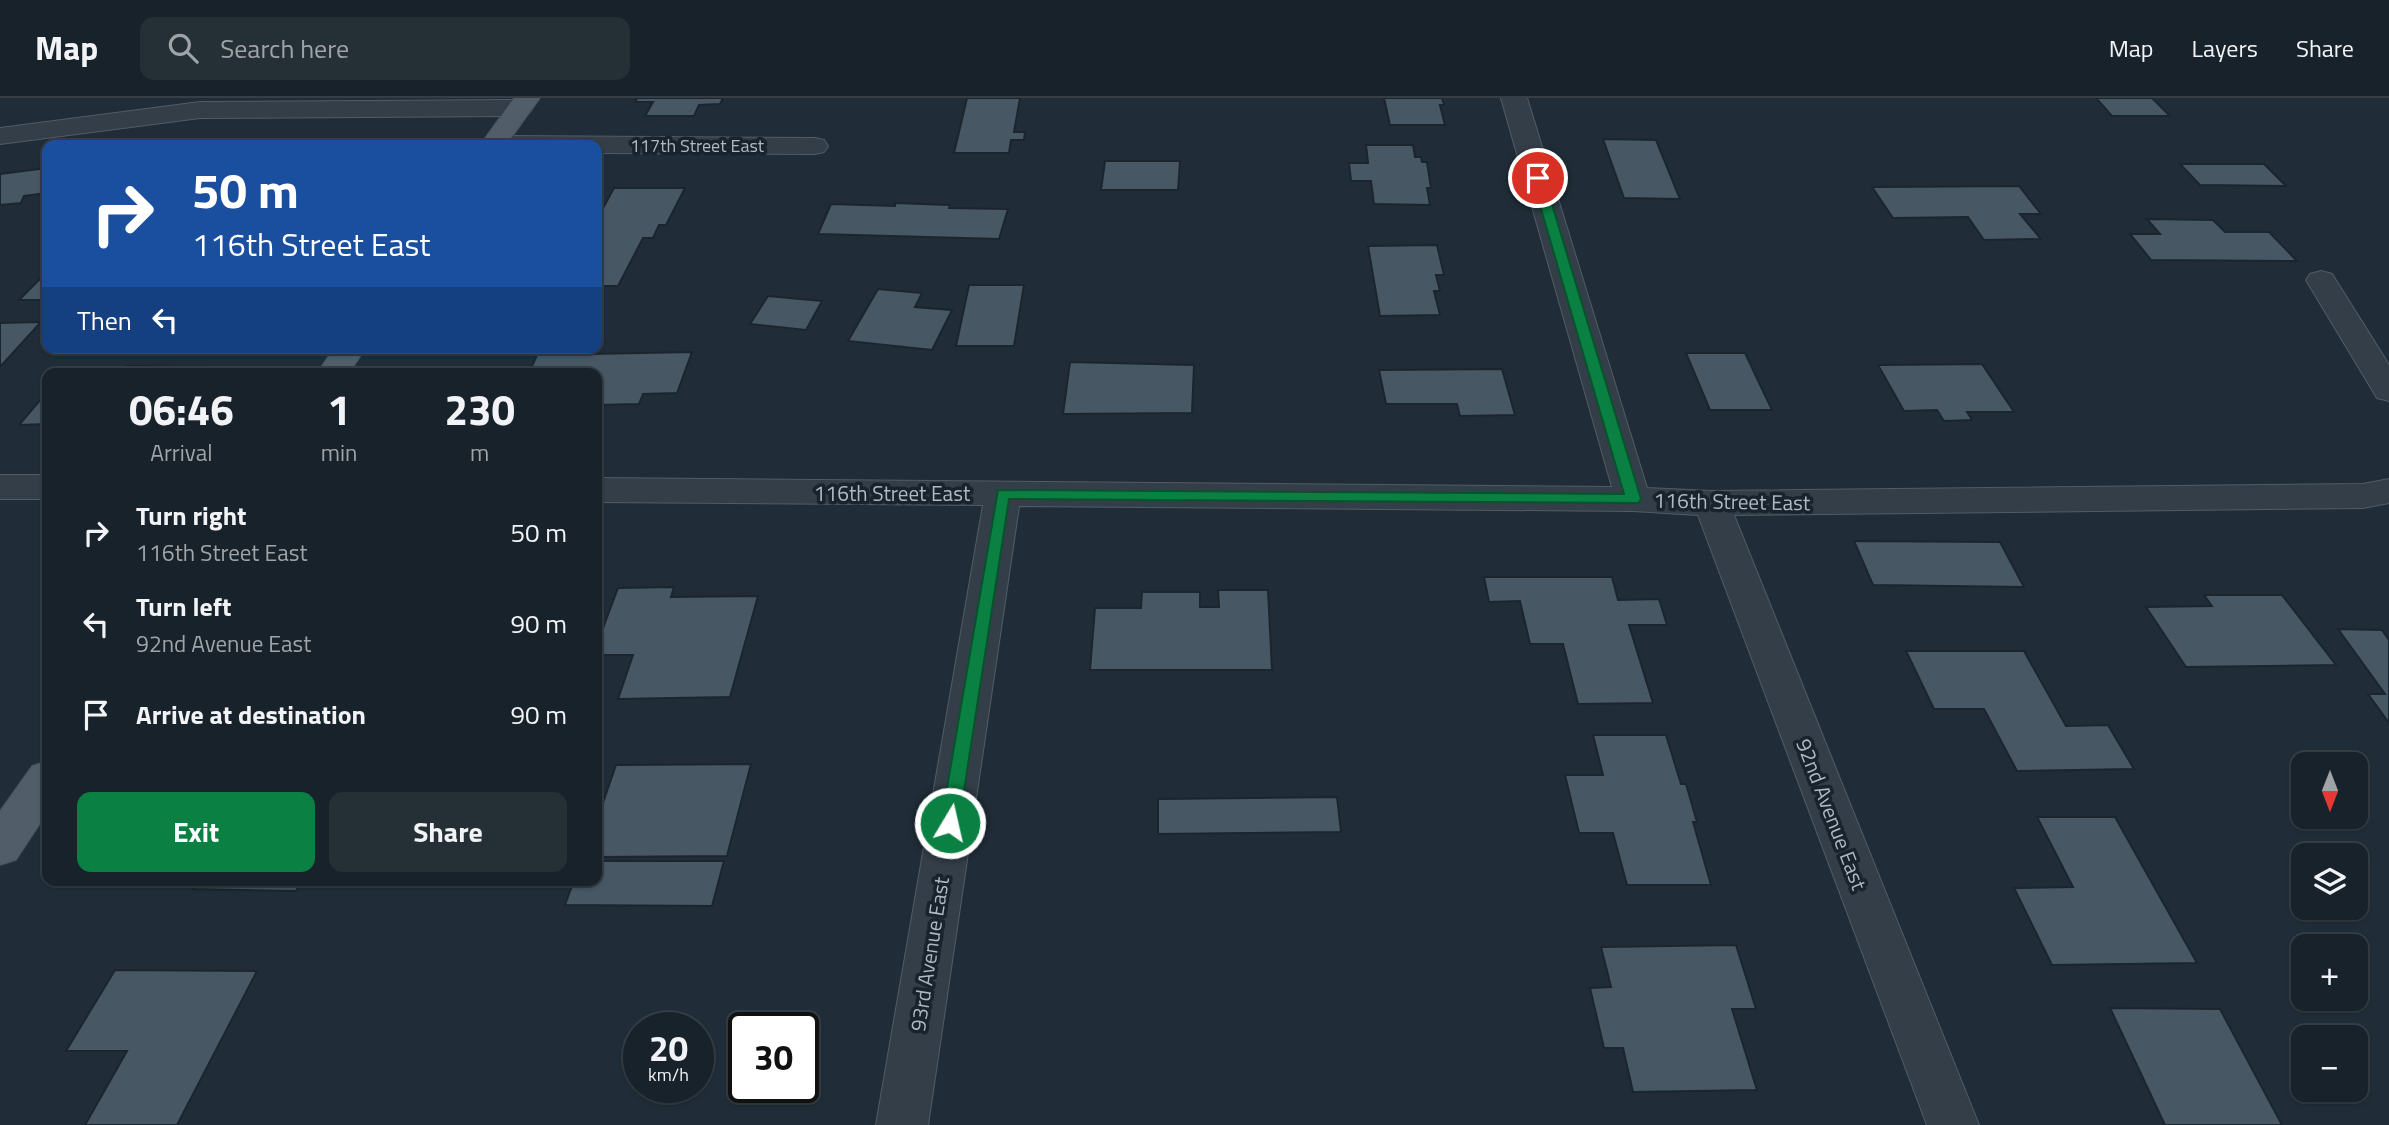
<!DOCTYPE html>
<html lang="en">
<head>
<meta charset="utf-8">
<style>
	body { margin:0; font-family:"Titillium Web",sans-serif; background:#252f36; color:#f1f3f6; height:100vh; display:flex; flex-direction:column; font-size:26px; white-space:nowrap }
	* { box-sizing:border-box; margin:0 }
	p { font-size:23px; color:#9fa4a8 }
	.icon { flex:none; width:38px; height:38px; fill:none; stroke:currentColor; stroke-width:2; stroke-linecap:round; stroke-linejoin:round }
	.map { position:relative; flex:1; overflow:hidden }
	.drawer { position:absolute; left:42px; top:270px; width:560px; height:518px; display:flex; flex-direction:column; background:#18222a; border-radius:14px; box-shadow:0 2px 5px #0004,0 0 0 2px #363f47 }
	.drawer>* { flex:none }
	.guide { position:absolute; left:42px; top:42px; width:560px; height:214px; border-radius:14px; box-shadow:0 2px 5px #0004,0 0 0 2px #363f47; background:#1a4fa0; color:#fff; overflow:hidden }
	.needle { width:46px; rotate:180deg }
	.fabs { position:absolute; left:2291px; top:654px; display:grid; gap:14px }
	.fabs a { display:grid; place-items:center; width:77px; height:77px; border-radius:14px; background:#18222a; box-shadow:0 2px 5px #0004,0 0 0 2px #363f47; font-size:35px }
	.speed { position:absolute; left:623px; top:914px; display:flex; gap:14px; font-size:35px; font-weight:700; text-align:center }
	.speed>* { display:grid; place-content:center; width:91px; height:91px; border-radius:50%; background:#18222a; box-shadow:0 2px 5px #0004,0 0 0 2px #363f47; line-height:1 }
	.speed small { font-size:18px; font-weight:400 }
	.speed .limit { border:4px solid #111; border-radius:10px; background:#fff; color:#111 }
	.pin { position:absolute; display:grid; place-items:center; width:60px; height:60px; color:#fff; margin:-30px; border:4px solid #fff; border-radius:50%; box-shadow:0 2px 7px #0007 }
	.me { position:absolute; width:77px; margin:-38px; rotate:9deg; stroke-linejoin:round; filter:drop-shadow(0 0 5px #0008) }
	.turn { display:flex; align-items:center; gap:24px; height:147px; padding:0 35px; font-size:32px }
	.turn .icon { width:91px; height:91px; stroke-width:2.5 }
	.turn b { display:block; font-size:49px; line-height:60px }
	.then { display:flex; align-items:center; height:66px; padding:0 35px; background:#0003; gap:14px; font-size:26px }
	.eta { display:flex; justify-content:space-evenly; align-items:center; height:119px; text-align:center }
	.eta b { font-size:42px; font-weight:700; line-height:49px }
	.action { display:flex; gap:14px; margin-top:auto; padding:14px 35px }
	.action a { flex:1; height:80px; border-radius:14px; background:#0b8043; color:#fff; font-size:28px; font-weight:700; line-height:80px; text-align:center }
	.action a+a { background:#252f36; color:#f1f3f6 }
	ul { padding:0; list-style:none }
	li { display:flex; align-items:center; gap:21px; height:91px; padding:0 35px }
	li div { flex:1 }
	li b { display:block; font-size:26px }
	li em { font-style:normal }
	header { display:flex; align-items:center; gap:42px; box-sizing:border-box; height:98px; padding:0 35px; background:#18222a; border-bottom:2px solid #363f47 }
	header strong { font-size:33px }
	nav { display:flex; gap:38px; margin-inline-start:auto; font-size:24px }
	.search { width:490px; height:63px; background:#252f36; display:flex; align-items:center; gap:18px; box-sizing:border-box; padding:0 24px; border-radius:14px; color:#9fa4a8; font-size:26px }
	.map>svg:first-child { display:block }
</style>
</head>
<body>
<header>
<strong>Map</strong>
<div class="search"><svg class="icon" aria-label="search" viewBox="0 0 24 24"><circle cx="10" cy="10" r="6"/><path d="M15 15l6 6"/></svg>Search here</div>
<nav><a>Map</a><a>Layers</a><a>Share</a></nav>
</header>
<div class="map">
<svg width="2389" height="1027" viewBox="0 0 2389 1027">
	<rect width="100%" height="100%" fill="#202d38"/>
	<g fill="#475764" stroke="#1b252f" stroke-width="2">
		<polygon points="637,0 723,0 720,6 699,7 694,18 645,18 653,4 635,4"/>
		<polygon points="967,0 1020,0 1014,34 1025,34 1024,42 1011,42 1009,55 954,55"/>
		<polygon points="1384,0 1442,0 1444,7 1440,7 1445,27 1390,27"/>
		<polygon points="2096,0 2152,0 2170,18 2112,18"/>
		<polygon points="1603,41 1656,42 1680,101 1624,100"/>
		<polygon points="1366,47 1413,47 1415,59 1421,59 1422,64 1427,64 1431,90 1427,90 1430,107 1374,106 1371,83 1351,83 1349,65 1368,65"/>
		<polygon points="1105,63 1180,63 1178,92 1101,92"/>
		<polygon points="2180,66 2264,66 2286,88 2200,87"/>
		<polygon points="47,70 47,95 24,98 21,105 0,107 0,76"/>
		<polygon points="2019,88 2041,116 2020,116 2041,141 1984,142 1968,119 1893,120 1872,89"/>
		<polygon points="614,90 685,90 666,127 659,127 653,140 643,140 618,188 597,188 597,121"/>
		<polygon points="895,105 950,107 949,110 1008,111 999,141 818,136 831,106 895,108"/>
		<polygon points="2147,121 2213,122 2225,134 2269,134 2297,163 2151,162 2130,136 2160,136"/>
		<polygon points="1437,147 1444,177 1436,177 1440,193 1434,193 1440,217 1380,218 1368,148"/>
		<polygon points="41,180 47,181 45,202 19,202"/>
		<polygon points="969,187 1024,187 1014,248 956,248"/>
		<polygon points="878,191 922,195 915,209 952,212 932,252 848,243"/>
		<polygon points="768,198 822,203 806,232 750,226"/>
		<polygon points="41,224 0,269 0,225"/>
		<polygon points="692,254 677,295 643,296 639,306 597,307 597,275 529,275 537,257"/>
		<polygon points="1686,255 1745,255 1772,312 1710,312"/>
		<polygon points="1070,264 1194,267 1192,315 1063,316"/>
		<polygon points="1982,266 2014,314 1967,314 1972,322 1944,323 1937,312 1904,313 1878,267"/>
		<polygon points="126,268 210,269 205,275 120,275"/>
		<polygon points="1502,271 1515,317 1460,318 1457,306 1386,306 1379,272"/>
		<polygon points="47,294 47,326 19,327"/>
		<polygon points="1854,443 2000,444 2024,489 1873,487"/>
		<polygon points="1484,479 1612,479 1618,502 1659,501 1667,527 1629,527 1653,605 1578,606 1563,546 1530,546 1520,503 1489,504"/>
		<polygon points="674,489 671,499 758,498 730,599 618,601 633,557 597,557 597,546 618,490"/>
		<polygon points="1218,492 1268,492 1272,572 1090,572 1095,510 1141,510 1142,494 1200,494 1200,509 1219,509"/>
		<polygon points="2204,497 2282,497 2336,567 2186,569 2146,509 2212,508"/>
		<polygon points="2338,531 2382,532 2389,542 2389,625 2368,596 2385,596"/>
		<polygon points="1906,553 2024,553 2066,628 2108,627 2134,671 2017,673 1984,611 1934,611"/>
		<polygon points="1593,637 1666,637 1681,686 1686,686 1697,724 1693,724 1711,787 1627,787 1613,735 1579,735 1565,677 1603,677"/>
		<polygon points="751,666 727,758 597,759 597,722 616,667"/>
		<polygon points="1337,699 1341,734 1158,736 1158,701"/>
		<polygon points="2037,719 2115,719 2197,865 2052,867 2014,790 2073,789"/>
		<polygon points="597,763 724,763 712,808 565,807 574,782 597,782"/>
		<polygon points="198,782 302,782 296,793 193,791"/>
		<polygon points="1736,847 1756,911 1732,911 1757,992 1633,994 1623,950 1604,950 1590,890 1611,889 1601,849"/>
		<polygon points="115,872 257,873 177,1027 85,1027 127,953 66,953"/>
		<polygon points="2110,910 2220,911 2282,1027 2165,1027"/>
	</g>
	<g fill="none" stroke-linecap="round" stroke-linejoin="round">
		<defs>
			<g id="minor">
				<polygon points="1501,0 1527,0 1647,390 1711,393 2363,386 2389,381 2389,405 2363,410 1734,417 1979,1027 1927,1027 1698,417 1633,413 1019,408 928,1027 876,1027 983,407 597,404 597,380 1612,389"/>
				<polygon points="520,2 529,5 533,10 529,15 520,18 200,20 0,46 0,30 200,4"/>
				<polygon points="494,38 815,40 824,42 828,48 824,54 815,56 597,55 597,47 481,46 485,40"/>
				<polygon points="2321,173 2332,176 2389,267 2389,303 2377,300 2306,182 2310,176"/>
				<rect x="0" y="377" width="47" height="24"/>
			</g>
			<g id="major">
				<polygon points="514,0 540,0 506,47 480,47"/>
				<polygon points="334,250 366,250 349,275 317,275"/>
				<polygon points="47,663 47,715 16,762 0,767 0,713 32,668"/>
			</g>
		</defs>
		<use href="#minor" stroke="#515c66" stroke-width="2"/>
		<use href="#major" stroke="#404a55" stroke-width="2"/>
		<use href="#minor" fill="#333e48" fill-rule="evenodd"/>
		<use href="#major" fill="#515e69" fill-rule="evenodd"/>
	</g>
	<polygon fill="#0b8043" stroke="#07532c" stroke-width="2" points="1538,77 1544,80 1641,401 1638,405 1009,401 959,725 957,730 950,733 944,730 941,725 998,392 1624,396 1532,80"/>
	<g text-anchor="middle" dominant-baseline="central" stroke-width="7" stroke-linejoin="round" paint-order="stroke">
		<g font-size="18" fill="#adb9c5" stroke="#19232d">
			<text x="697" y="47">117th Street East</text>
		</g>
		<g font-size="21" fill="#adb9c5" stroke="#19232d">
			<text x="892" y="395">116th Street East</text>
			<text transform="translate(1732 403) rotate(1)">116th Street East</text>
			<text transform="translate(1832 716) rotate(69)">92nd Avenue East</text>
			<text transform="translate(929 856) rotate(-81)">93rd Avenue East</text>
		</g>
	</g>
</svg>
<div class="fabs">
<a><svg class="needle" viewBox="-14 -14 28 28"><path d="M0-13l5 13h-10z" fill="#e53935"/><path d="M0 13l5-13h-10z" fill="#9fa4a8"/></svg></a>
<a><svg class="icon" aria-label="layers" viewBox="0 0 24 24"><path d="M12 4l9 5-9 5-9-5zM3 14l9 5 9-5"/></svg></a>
<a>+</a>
<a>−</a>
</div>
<div class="speed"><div>20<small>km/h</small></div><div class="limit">30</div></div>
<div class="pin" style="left:1538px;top:80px;background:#d93025"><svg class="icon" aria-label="arrive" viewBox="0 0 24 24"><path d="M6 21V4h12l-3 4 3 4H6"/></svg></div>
<svg class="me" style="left:950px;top:725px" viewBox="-20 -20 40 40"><circle r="17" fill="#0b8043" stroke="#fff" stroke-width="3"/><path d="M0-11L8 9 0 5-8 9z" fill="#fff"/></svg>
<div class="guide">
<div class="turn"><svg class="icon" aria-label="right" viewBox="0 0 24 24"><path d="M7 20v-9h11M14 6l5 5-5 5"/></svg><div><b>50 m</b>116th Street East</div></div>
<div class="then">Then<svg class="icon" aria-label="left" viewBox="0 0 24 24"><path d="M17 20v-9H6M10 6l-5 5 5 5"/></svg></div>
</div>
<section class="drawer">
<div class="eta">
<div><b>06:46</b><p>Arrival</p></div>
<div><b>1</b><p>min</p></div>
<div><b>230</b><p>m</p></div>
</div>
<ul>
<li><svg class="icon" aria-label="right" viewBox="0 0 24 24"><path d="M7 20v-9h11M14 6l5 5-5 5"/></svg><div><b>Turn right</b><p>116th Street East</p></div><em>50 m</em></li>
<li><svg class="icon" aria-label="left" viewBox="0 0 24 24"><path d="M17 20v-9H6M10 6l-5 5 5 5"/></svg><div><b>Turn left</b><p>92nd Avenue East</p></div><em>90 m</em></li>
<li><svg class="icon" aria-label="arrive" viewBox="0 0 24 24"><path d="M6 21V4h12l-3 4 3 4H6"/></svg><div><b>Arrive at destination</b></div><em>90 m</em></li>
</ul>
<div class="action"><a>Exit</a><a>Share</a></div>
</section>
</div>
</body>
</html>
